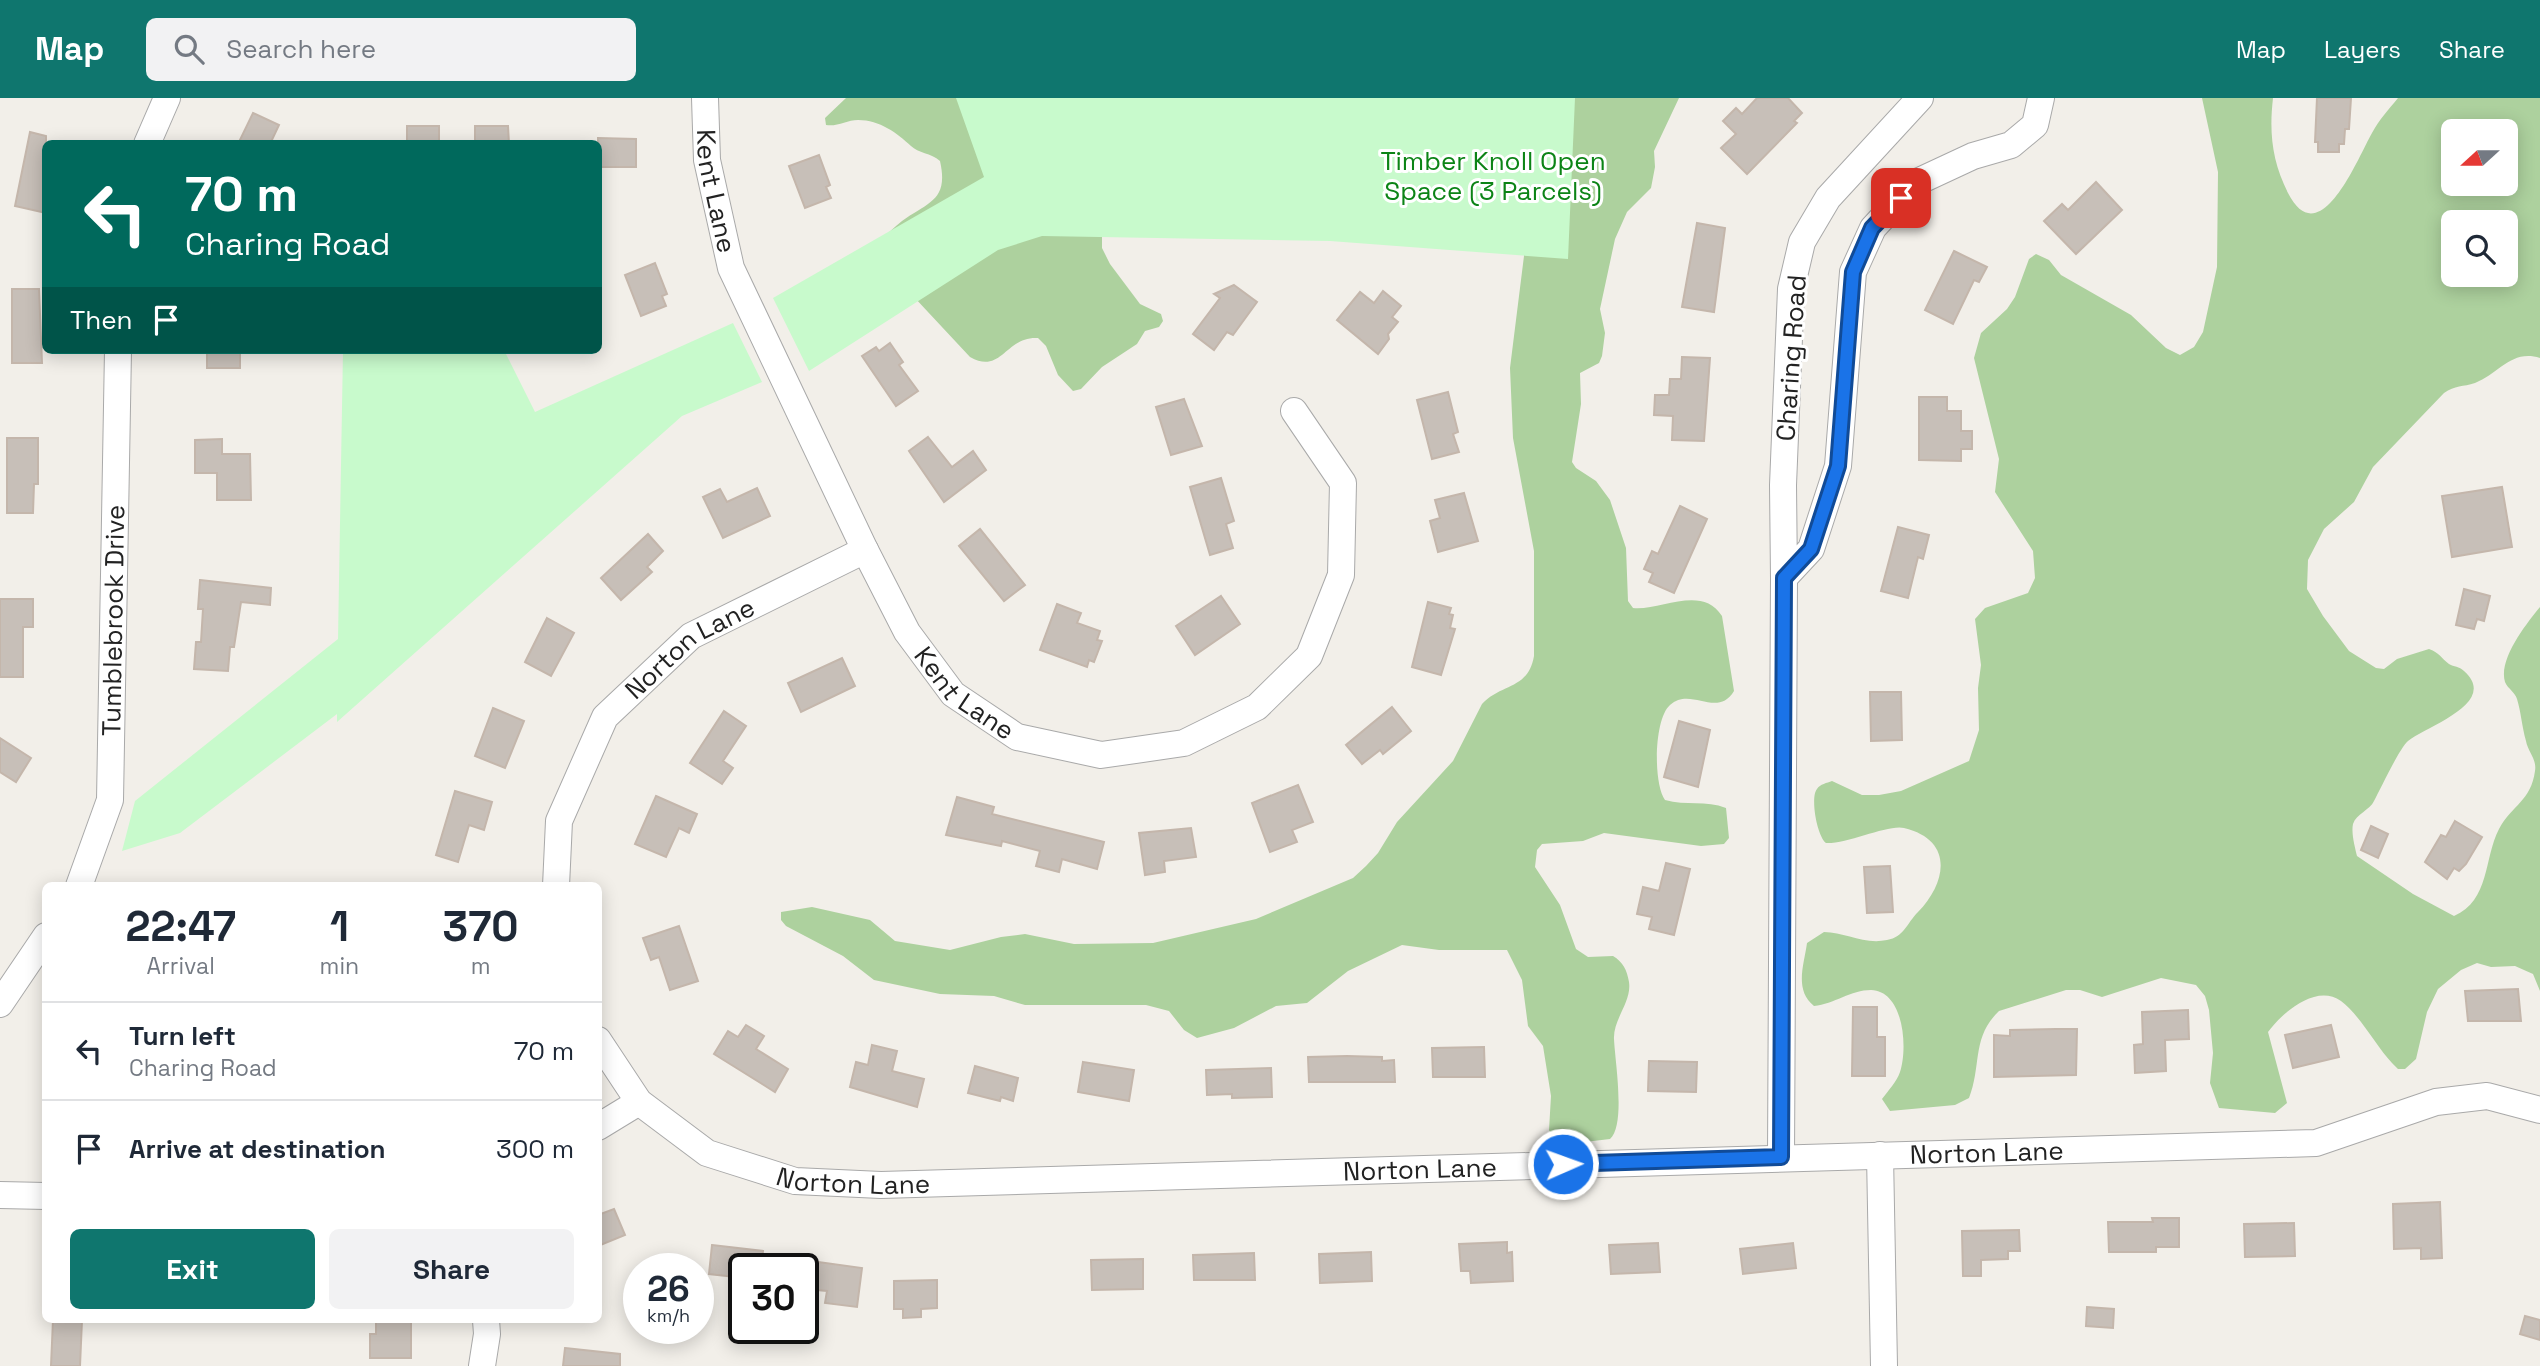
<!DOCTYPE html>
<html lang="en">
<head>
<meta charset="utf-8">
<style>
	body { margin:0; font-family:"Space Grotesk",sans-serif; background:#f2f2f3; color:#1f2937; height:100vh; display:flex; flex-direction:column; font-size:26px; white-space:nowrap }
	* { box-sizing:border-box; margin:0 }
	p { font-size:23px; color:#747a83 }
	.icon { flex:none; width:38px; height:38px; fill:none; stroke:currentColor; stroke-width:2; stroke-linecap:round; stroke-linejoin:round }
	.map { position:relative; flex:1; overflow:hidden }
	.details { position:absolute; left:42px; top:784px; width:560px; height:441px; display:flex; flex-direction:column; background:#fff; border-radius:10px; box-shadow:0 4px 18px #0003 }
	.details>* { flex:none }
	.top-card { position:absolute; left:42px; top:42px; width:560px; height:214px; border-radius:10px; box-shadow:0 4px 18px #0003; background:#00695c; color:#fff; overflow:hidden }
	.needle { width:46px; rotate:249deg }
	.controls { position:absolute; left:2441px; top:21px; display:grid; gap:14px }
	.controls a { display:grid; place-items:center; width:77px; height:77px; border-radius:10px; background:#fff; box-shadow:0 4px 18px #0003; font-size:35px }
	.speed { position:absolute; left:623px; top:1155px; display:flex; gap:14px; font-size:35px; font-weight:700; text-align:center }
	.speed>* { display:grid; place-content:center; width:91px; height:91px; border-radius:50%; background:#fff; box-shadow:0 4px 18px #0003; line-height:1 }
	.speed small { font-size:18px; font-weight:400 }
	.speed .limit { border:4px solid #111; border-radius:10px; background:#fff; color:#111 }
	.pin { position:absolute; display:grid; place-items:center; width:60px; height:60px; color:#fff; margin:-30px; border-radius:14px; box-shadow:0 4px 10px #0006 }
	.me { position:absolute; width:77px; margin:-38px; rotate:88deg; stroke-linejoin:round; filter:drop-shadow(0 0 5px #0008) }
	.turn { display:flex; align-items:center; gap:24px; height:147px; padding:0 28px; font-size:32px }
	.turn .icon { width:91px; height:91px; stroke-width:2.5 }
	.turn b { display:block; font-size:49px; line-height:60px }
	.then { display:flex; align-items:center; height:66px; padding:0 28px; background:#0003; gap:14px; font-size:26px }
	.eta { display:flex; justify-content:space-evenly; align-items:center; height:119px; text-align:center }
	.eta b { font-size:42px; font-weight:700; line-height:49px }
	.button { display:flex; gap:14px; margin-top:auto; padding:14px 28px }
	.button a { flex:1; height:80px; border-radius:10px; background:#0f766e; color:#fff; font-size:28px; font-weight:700; line-height:80px; text-align:center }
	.button a+a { background:#f2f2f3; color:#1f2937 }
	ul { padding:0; list-style:none }
	li { display:flex; align-items:center; gap:21px; height:98px; padding:0 28px; border-top:2px solid #e0e1e3 }
	li div { flex:1 }
	li b { display:block; font-size:26px }
	li em { font-style:normal }
	header { display:flex; align-items:center; gap:42px; box-sizing:border-box; height:98px; padding:0 35px; background:#0f766e; color:#fff }
	header strong { font-size:33px }
	nav { display:flex; gap:38px; margin-inline-start:auto; font-size:24px }
	.search { width:490px; height:63px; background:#f2f2f3; display:flex; align-items:center; gap:18px; box-sizing:border-box; padding:0 24px; border-radius:10px; color:#747a83; font-size:26px }
	.map>svg:first-child { display:block }
</style>
</head>
<body>
<header>
<strong>Map</strong>
<div class="search"><svg class="icon" aria-label="search" viewBox="0 0 24 24"><circle cx="10" cy="10" r="6"/><path d="M15 15l6 6"/></svg>Search here</div>
<nav><a>Map</a><a>Layers</a><a>Share</a></nav>
</header>
<div class="map">
<svg width="2540" height="1268" viewBox="0 0 2540 1268">
	<rect width="100%" height="100%" fill="#f2efe9"/>
	<g fill="#add19e" fill-rule="evenodd">
		<path d="M846,0H1679L1654,53L1655,69L1651,90L1627,114L1615,141L1600,211L1605,235L1602,258L1599,265L1580,275L1581,306L1572,364L1576,370L1596,383L1610,402L1626,450L1628,503L1633,510C1660,513 1702,486 1722,518L1734,593C1717,621 1691,588 1670,607C1654,621 1653,685 1665,702C1686,708 1706,702 1726,710L1729,740L1724,746L1701,748L1604,735L1583,743L1542,746L1537,752L1535,769L1560,807L1576,851L1588,859L1613,858C1623,864 1627,872 1629,884C1632,904 1613,921 1614,941C1615,963 1626,1027 1610,1041L1568,1046L1553,1040L1549,1032L1551,998L1543,948L1528,928L1522,882L1507,852H1439L1402,847L1348,873L1307,905L1276,908L1234,930L1197,940L1184,932L1169,913L1146,907H1025L994,898L940,896L874,882L843,858L786,828L781,822V814L812,809L870,822L895,843L950,852L1001,839L1025,836L1074,846L1153,845L1256,821L1353,780L1366,768L1378,755L1397,724L1453,663L1482,606C1502,585 1528,592 1534,558V453L1513,340L1510,270L1525,150L1102,126V150L1110,166L1140,206L1161,216L1163,223L1159,229L1145,233L1137,246L1102,269L1081,291L1073,293L1058,277L1046,248L1038,240C1005,238 1002,277 970,259L914,199L880,142C888,136 894,129 902,123C928,104 949,103 940,63C931,55 918,55 911,48C897,35 880,22 858,22C847,22 837,29 826,27L825,20Z"/>
		<path d="M2202,0H2273C2269,35 2272,63 2288,95C2320,158 2359,57 2372,35C2379,22 2389,11 2398,0H2540V260C2511,251 2499,276 2475,285C2463,289 2455,287 2444,295L2373,369L2354,404L2324,431L2308,462L2307,491L2323,518L2349,553L2376,570L2384,571L2397,561L2429,551C2440,555 2441,560 2449,566C2454,569 2459,568 2464,573C2500,605 2426,628 2408,643C2399,651 2381,690 2374,703C2370,712 2356,716 2353,726C2351,735 2355,749 2357,758L2413,796L2454,818C2490,803 2484,759 2499,731C2512,707 2531,703 2535,673C2537,661 2528,654 2526,643C2522,629 2521,614 2517,601C2515,594 2508,591 2505,584C2498,561 2527,525 2540,509V893L2533,876L2515,868L2491,869L2477,865L2461,872L2438,891L2427,914L2416,961L2405,971H2398L2392,965C2376,948 2359,916 2341,903C2316,885 2282,915 2268,934L2287,1005L2275,1015L2219,1010L2210,985L2213,955L2209,912L2205,898L2196,887L2161,880L2102,899L2080,892H2066L1999,913C1971,940 1982,967 1969,1000L1955,1007L1890,1013L1882,1001C1888,993 1897,983 1900,974C1908,950 1904,893 1871,892C1851,892 1834,906 1814,908C1794,892 1804,867 1807,845L1824,834C1845,834 1864,847 1887,842C1904,839 1907,825 1918,814C1947,784 1954,742 1904,730C1889,726 1847,746 1826,745C1817,738 1810,699 1817,691C1820,686 1827,685 1832,683L1862,697H1879L1901,693L1969,663L1979,632L1978,590L1981,567L1975,521L1985,510L2028,495L2035,480L2033,453L1995,394L1999,361L1974,260L1981,235L2007,211L2015,199L2029,161L2036,156L2049,162L2061,177L2131,217L2166,250L2180,257L2194,249L2203,234L2217,169L2218,74ZM2454,33H2506V86H2454ZM2454,124H2506V177H2454Z"/>
	</g>
	<g fill="#c8facc">
		<polygon points="956,0 1575,0 1568,161 1330,143 1042,138 998,152 809,273 773,200 984,79"/>
		<polygon points="733,225 762,284 682,318 337,624 337,616 180,735 122,753 135,703 338,541 343,252 504,252 535,314"/>
	</g>
	<g fill="#c7bfb8" stroke="#c4b6ab" stroke-width="2">
		<polygon points="1757,0 1788,0 1802,15 1794,23 1797,25 1747,76 1721,50 1736,36 1723,23 1736,10 1742,16"/>
		<polygon points="2317,0 2351,0 2349,31 2345,31 2344,46 2339,46 2339,54 2318,54 2318,44 2315,44"/>
		<polygon points="253,15 279,27 270,46 238,46"/>
		<rect x="407" y="28" width="32" height="18"/>
		<polygon points="475,28 508,28 509,46 475,46"/>
		<polygon points="30,34 46,38 46,115 15,108"/>
		<polygon points="598,40 636,41 636,69 598,69"/>
		<polygon points="819,57 830,87 826,89 831,100 805,110 789,68"/>
		<polygon points="2096,84 2122,112 2076,156 2044,123 2062,106 2068,112"/>
		<polygon points="1697,125 1725,130 1714,214 1682,209"/>
		<polygon points="1954,153 1987,169 1979,184 1974,182 1953,226 1925,212"/>
		<polygon points="655,165 667,196 662,198 666,208 641,218 625,177"/>
		<polygon points="1234,187 1257,204 1233,237 1227,234 1214,252 1193,236 1220,200 1214,196"/>
		<polygon points="12,191 39,191 42,265 12,265"/>
		<polygon points="1383,193 1401,208 1392,219 1398,224 1388,236 1389,241 1378,256 1337,222 1360,194 1374,205"/>
		<polygon points="890,245 903,264 899,267 918,293 896,308 862,258 876,249 879,253"/>
		<rect x="207" y="252" width="33" height="18"/>
		<polygon points="1682,259 1710,260 1704,343 1672,342 1673,318 1654,317 1655,297 1669,297 1670,281 1681,281"/>
		<polygon points="1448,294 1458,334 1453,336 1459,354 1432,361 1417,302"/>
		<polygon points="1919,299 1947,299 1947,313 1961,313 1961,333 1972,333 1972,351 1961,351 1961,363 1919,362"/>
		<polygon points="1184,301 1202,348 1171,357 1156,309"/>
		<polygon points="928,339 952,369 973,353 986,372 944,404 909,353"/>
		<polygon points="7,340 38,340 38,386 34,386 33,415 7,415"/>
		<polygon points="222,341 222,356 250,356 251,402 217,402 217,375 195,375 195,342"/>
		<polygon points="1221,380 1234,423 1226,426 1233,450 1210,457 1190,389"/>
		<polygon points="2502,389 2512,449 2452,459 2442,398"/>
		<polygon points="757,390 770,418 723,440 703,399 720,391 727,404"/>
		<polygon points="1464,395 1478,443 1438,454 1430,423 1440,420 1435,402"/>
		<polygon points="1680,408 1707,421 1674,495 1649,484 1653,475 1644,471 1652,453 1658,456"/>
		<polygon points="1898,429 1929,437 1923,461 1918,459 1908,500 1881,493"/>
		<polygon points="980,431 1025,487 1004,503 959,448"/>
		<polygon points="648,436 663,453 647,469 652,474 621,502 601,480"/>
		<polygon points="200,482 271,490 270,507 241,504 234,549 230,549 228,573 194,571 196,544 201,544 203,511 198,511"/>
		<polygon points="2464,491 2490,498 2484,523 2477,521 2474,531 2456,527"/>
		<polygon points="1221,498 1240,526 1195,557 1176,528"/>
		<polygon points="0,501 33,501 33,529 23,529 23,579 0,579"/>
		<polygon points="1428,504 1451,510 1449,516 1453,517 1450,530 1455,531 1441,577 1412,569"/>
		<polygon points="1057,506 1081,515 1077,525 1100,533 1097,542 1102,543 1094,564 1089,562 1087,569 1040,552"/>
		<polygon points="547,520 574,535 551,578 525,564"/>
		<polygon points="842,560 855,588 801,614 788,585"/>
		<polygon points="1870,594 1901,594 1902,642 1871,643"/>
		<polygon points="1392,609 1411,633 1383,656 1380,652 1362,666 1346,647"/>
		<polygon points="493,610 524,623 505,670 475,658"/>
		<polygon points="724,613 746,628 723,663 733,670 722,686 690,665"/>
		<polygon points="1679,623 1710,632 1698,689 1664,679"/>
		<polygon points="0,640 31,660 16,684 0,674"/>
		<polygon points="1298,687 1313,724 1292,732 1297,744 1270,754 1252,705"/>
		<polygon points="455,693 492,704 484,732 469,727 458,764 436,757"/>
		<polygon points="656,698 697,716 689,735 679,730 666,759 635,746"/>
		<polygon points="957,699 994,709 992,716 1104,744 1097,771 1062,761 1059,774 1036,768 1040,753 1002,743 1001,748 946,737"/>
		<polygon points="2455,723 2482,739 2466,766 2459,773 2454,770 2447,781 2425,764 2441,737 2446,739"/>
		<polygon points="2371,728 2388,736 2378,760 2361,752"/>
		<polygon points="1191,730 1196,759 1164,763 1165,774 1145,777 1139,735"/>
		<polygon points="1666,765 1690,771 1674,837 1649,831 1652,819 1637,816 1643,789 1659,793"/>
		<polygon points="1890,768 1893,814 1867,815 1864,769"/>
		<polygon points="679,828 698,883 670,892 659,859 651,862 643,840"/>
		<polygon points="2518,891 2521,923 2468,923 2465,893"/>
		<polygon points="1853,909 1877,909 1877,939 1885,939 1885,978 1852,978"/>
		<polygon points="2188,912 2189,941 2165,942 2166,973 2135,975 2134,947 2143,946 2142,914"/>
		<polygon points="746,927 764,938 756,951 788,971 775,994 714,956 728,933 738,939"/>
		<polygon points="2331,927 2339,959 2293,970 2285,937"/>
		<polygon points="2056,931 2077,931 2076,977 1994,979 1994,937 2010,938 2010,932"/>
		<polygon points="872,947 897,953 892,973 924,981 917,1009 850,989 856,964 868,967"/>
		<polygon points="1484,949 1485,979 1433,979 1432,950"/>
		<polygon points="1347,958 1382,959 1382,963 1394,962 1395,984 1309,984 1308,959"/>
		<polygon points="1649,963 1697,964 1696,994 1648,993"/>
		<polygon points="1083,964 1134,972 1129,1003 1078,994"/>
		<polygon points="975,968 1018,980 1013,1003 1001,999 1000,1003 968,995"/>
		<polygon points="1271,970 1272,999 1232,1000 1232,996 1207,997 1206,972"/>
		<polygon points="2440,1104 2442,1160 2421,1161 2421,1150 2394,1151 2393,1106"/>
		<polygon points="614,1111 625,1137 598,1148 598,1117"/>
		<polygon points="2152,1120 2179,1120 2179,1149 2156,1149 2156,1154 2109,1154 2108,1124 2153,1124"/>
		<polygon points="2294,1125 2295,1158 2245,1159 2244,1126"/>
		<polygon points="2019,1132 2020,1153 2008,1153 2008,1161 1981,1162 1981,1178 1963,1178 1962,1133"/>
		<polygon points="1507,1144 1507,1155 1512,1154 1513,1183 1471,1185 1470,1173 1461,1173 1459,1146"/>
		<polygon points="1658,1145 1660,1174 1611,1176 1609,1147"/>
		<polygon points="1793,1145 1796,1170 1743,1176 1740,1151"/>
		<polygon points="712,1147 763,1153 761,1171 744,1171 744,1180 709,1176"/>
		<polygon points="1371,1154 1372,1183 1320,1185 1319,1156"/>
		<polygon points="1254,1155 1255,1182 1194,1182 1193,1157"/>
		<polygon points="1143,1161 1143,1191 1092,1192 1091,1162"/>
		<polygon points="811,1163 862,1170 857,1209 825,1205 827,1193 807,1191"/>
		<polygon points="937,1182 937,1210 921,1211 921,1219 903,1220 903,1211 894,1211 894,1183"/>
		<polygon points="2087,1209 2114,1211 2113,1230 2086,1228"/>
		<polygon points="2525,1218 2540,1222 2540,1242 2520,1236"/>
		<polygon points="53,1222 82,1222 80,1268 51,1268"/>
		<polygon points="376,1222 411,1222 411,1260 370,1260 370,1236 376,1236"/>
		<polygon points="565,1250 620,1256 620,1268 563,1268"/>
	</g>
	<g fill="none" stroke-linecap="round" stroke-linejoin="round">
		<defs>
			<g id="minor">
				<path id="s1" d="M705,0L707,62L731,170L865,452L907,534L953,596L1017,639L1101,657L1184,645L1257,609L1309,558L1341,477L1343,385L1294,313"/>
				<polyline points="1920,0 1828,100 1802,144 1791,191 1783,387 1784,480 1811,451 1838,368 1853,174 1873,130 1915,85 1973,58 2011,47 2035,27 2041,0"/>
				<polyline points="147,46 167,0"/>
				<path id="s2" d="M79,788L110,702L118,252"/>
				<path id="s3" d="M556,788L559,723L605,619L691,538L865,452"/>
				<polyline points="0,906 46,838"/>
				<path id="s4" d="M598,942L639,1004L707,1055L795,1083L881,1087L2316,1045L2436,1004L2487,998L2540,1012"/>
				<polyline points="598,1029 639,1004"/>
				<polyline points="1880,1057 1884,1268"/>
				<polyline points="1781,1059 1784,480"/>
				<polyline points="0,1097 46,1098"/>
				<polyline points="482,1268 487,1236 486,1222"/>
			</g>
		</defs>
		<use href="#minor" stroke="#a9a9a9" stroke-width="28"/>
		<use href="#minor" stroke="#fff" stroke-width="26"/>
	</g>
	<g fill="none" stroke-linecap="round" stroke-linejoin="round">
		<defs>
			<polyline id="route" points="1563,1066 1781,1059 1784,480 1811,451 1838,368 1853,174 1872,130 1901,100"/>
		</defs>
		<use href="#route" stroke="#114b97" stroke-width="18"/>
		<use href="#route" stroke="#1a73e8" stroke-width="12"/>
	</g>
	<g text-anchor="middle" dominant-baseline="central" stroke-width="6" stroke-linejoin="round" paint-order="stroke">
		<g font-size="26" fill="#0c8416" stroke="#fff">
			<text x="1493" y="63">Timber Knoll Open<tspan x="1493" dy="30">Space (3 Parcels)</tspan></text>
		</g>
		<g font-size="26" fill="#222" stroke="#fff">
			<text stroke="none"><textPath href="#s1" startOffset="94">Kent Lane</textPath></text>
			<text transform="translate(1791 260) rotate(-86)">Charing Road</text>
			<text stroke="none"><textPath href="#s2" startOffset="271">Tumblebrook Drive</textPath></text>
			<text stroke="none"><textPath href="#s3" startOffset="289">Norton Lane</textPath></text>
			<text stroke="none"><textPath href="#s1" startOffset="662">Kent Lane</textPath></text>
			<text stroke="none"><textPath href="#s4" startOffset="1444">Norton Lane</textPath></text>
			<text stroke="none"><textPath href="#s4" startOffset="877">Norton Lane</textPath></text>
			<text stroke="none"><textPath href="#s4" startOffset="310">Norton Lane</textPath></text>
		</g>
	</g>
</svg>
<div class="controls">
<a><svg class="needle" viewBox="-14 -14 28 28"><path d="M0-13l5 13h-10z" fill="#e53935"/><path d="M0 13l5-13h-10z" fill="#747a83"/></svg></a>
<a><svg class="icon" aria-label="search" viewBox="0 0 24 24"><circle cx="10" cy="10" r="6"/><path d="M15 15l6 6"/></svg></a>
</div>
<div class="speed"><div>26<small>km/h</small></div><div class="limit">30</div></div>
<div class="pin" style="left:1901px;top:100px;background:#d93025"><svg class="icon" aria-label="arrive" viewBox="0 0 24 24"><path d="M6 21V4h12l-3 4 3 4H6"/></svg></div>
<svg class="me" style="left:1563px;top:1066px" viewBox="-20 -20 40 40"><circle r="17" fill="#1a73e8" stroke="#fff" stroke-width="3"/><path d="M0-11L8 9 0 5-8 9z" fill="#fff"/></svg>
<div class="top-card">
<div class="turn"><svg class="icon" aria-label="left" viewBox="0 0 24 24"><path d="M17 20v-9H6M10 6l-5 5 5 5"/></svg><div><b>70 m</b>Charing Road</div></div>
<div class="then">Then<svg class="icon" aria-label="arrive" viewBox="0 0 24 24"><path d="M6 21V4h12l-3 4 3 4H6"/></svg></div>
</div>
<section class="details">
<div class="eta">
<div><b>22:47</b><p>Arrival</p></div>
<div><b>1</b><p>min</p></div>
<div><b>370</b><p>m</p></div>
</div>
<ul>
<li><svg class="icon" aria-label="left" viewBox="0 0 24 24"><path d="M17 20v-9H6M10 6l-5 5 5 5"/></svg><div><b>Turn left</b><p>Charing Road</p></div><em>70 m</em></li>
<li><svg class="icon" aria-label="arrive" viewBox="0 0 24 24"><path d="M6 21V4h12l-3 4 3 4H6"/></svg><div><b>Arrive at destination</b></div><em>300 m</em></li>
</ul>
<div class="button"><a>Exit</a><a>Share</a></div>
</section>
</div>
</body>
</html>
